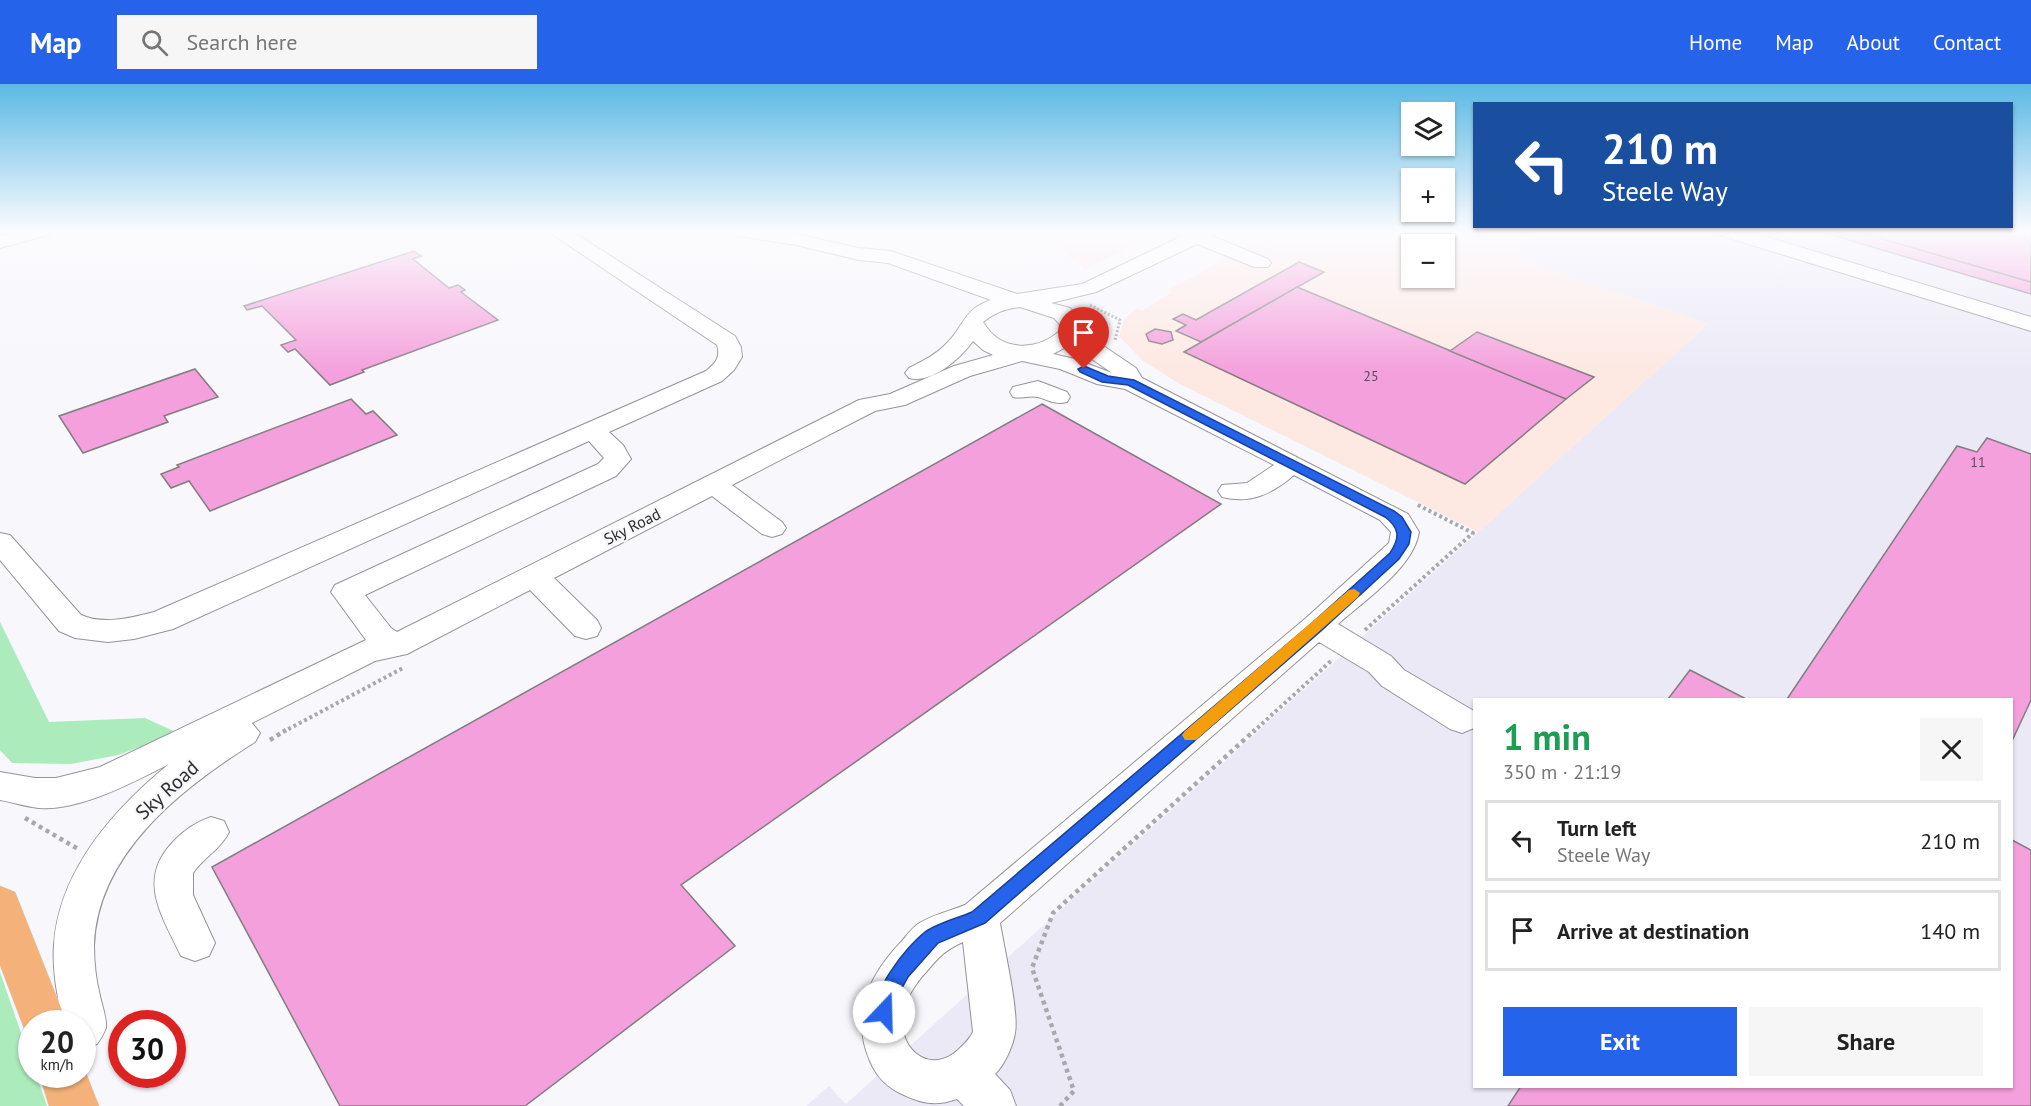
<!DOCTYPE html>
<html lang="en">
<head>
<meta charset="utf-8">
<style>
	body { margin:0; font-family:"PT Sans",sans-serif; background:#f6f6f6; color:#222; height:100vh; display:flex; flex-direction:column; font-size:22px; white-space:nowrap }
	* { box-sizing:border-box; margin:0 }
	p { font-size:20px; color:#767676 }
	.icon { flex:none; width:33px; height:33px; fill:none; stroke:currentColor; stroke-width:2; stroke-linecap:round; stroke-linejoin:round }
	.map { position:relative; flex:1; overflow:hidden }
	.sheet { position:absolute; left:1473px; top:614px; width:540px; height:390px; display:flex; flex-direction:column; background:#fff; border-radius:0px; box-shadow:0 2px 4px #0004 }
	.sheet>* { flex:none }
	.top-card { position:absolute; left:1473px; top:18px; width:540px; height:126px; border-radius:0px; box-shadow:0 2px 4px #0004; background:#1a4fa0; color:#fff; overflow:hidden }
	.controls { position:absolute; left:1401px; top:18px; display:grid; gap:12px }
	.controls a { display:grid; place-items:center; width:54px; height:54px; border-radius:0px; background:#fff; box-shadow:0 2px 4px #0004; font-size:30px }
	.speed { position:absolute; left:18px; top:926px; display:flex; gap:12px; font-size:30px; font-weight:700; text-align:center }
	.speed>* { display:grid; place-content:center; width:78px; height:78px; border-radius:50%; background:#fff; box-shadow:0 2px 4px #0004; line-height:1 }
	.speed small { font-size:15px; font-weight:400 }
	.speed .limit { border:9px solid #d22; background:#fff; color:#111 }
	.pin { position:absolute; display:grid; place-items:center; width:51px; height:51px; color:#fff; margin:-62px -26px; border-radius:50% 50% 50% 0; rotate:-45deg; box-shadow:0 0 6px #0007 }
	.pin .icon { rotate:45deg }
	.me { position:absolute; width:66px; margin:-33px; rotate:21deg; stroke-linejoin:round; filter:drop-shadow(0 0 4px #0008) }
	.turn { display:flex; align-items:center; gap:21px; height:126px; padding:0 30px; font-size:27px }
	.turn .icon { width:78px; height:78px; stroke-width:2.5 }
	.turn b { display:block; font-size:42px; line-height:51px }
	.round { display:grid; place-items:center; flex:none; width:63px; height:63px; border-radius:0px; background:#f6f6f6 }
	.headline { display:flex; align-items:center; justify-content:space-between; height:102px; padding:0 30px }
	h1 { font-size:36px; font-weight:600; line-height:45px; color:#1e9e55 }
	.primary-button { display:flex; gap:12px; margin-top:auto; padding:12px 30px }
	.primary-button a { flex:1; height:69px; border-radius:0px; background:#2563eb; color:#fff; font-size:24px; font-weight:600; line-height:69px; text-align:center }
	.primary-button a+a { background:#f6f6f6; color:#222 }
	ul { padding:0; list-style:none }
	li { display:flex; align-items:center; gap:18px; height:81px; margin:0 12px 9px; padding:0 18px; border:3px solid #e0e0e0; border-radius:0px }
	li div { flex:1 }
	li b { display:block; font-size:22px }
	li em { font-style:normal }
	header { display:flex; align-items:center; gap:36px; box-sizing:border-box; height:84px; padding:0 30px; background:#2563eb; color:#fff }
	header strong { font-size:28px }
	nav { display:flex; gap:33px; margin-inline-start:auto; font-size:21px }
	.search { width:420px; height:54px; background:#f6f6f6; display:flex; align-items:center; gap:15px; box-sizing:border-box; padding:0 21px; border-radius:0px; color:#767676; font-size:22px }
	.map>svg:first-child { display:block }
</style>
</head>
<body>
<header>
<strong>Map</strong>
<div class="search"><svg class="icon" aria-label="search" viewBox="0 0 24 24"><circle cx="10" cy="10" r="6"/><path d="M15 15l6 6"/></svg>Search here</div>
<nav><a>Home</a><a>Map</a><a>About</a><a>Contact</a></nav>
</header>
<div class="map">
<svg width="2031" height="1022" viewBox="0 0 2031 1022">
	<rect width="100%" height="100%" fill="#f7f7fc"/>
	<path fill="#ebe9f6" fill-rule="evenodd" d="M1545,146H2031V1022H806L829,1002L846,1020L1708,240L1510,171ZM1474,615H2012V1002H1474Z"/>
	<g fill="#fde8e2" fill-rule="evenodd">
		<polygon points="1014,146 1165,146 1085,185 1062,166"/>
		<path d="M1279,146H1545L1510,171L1708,240L1478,448L1178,299L1142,276L1119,252L1124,235L1137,224L1142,227L1172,208L1168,206ZM1412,160H1444V194H1412Z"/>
	</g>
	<g fill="#acebbc">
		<polygon points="0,538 49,638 145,634 178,649 118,671 71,680 12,679 0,666"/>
		<polygon points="0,888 31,978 32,990 36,990 47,1022 0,1022"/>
	</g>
	<g fill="#f4a0dc" stroke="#817d80" stroke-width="1.5">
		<polygon points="1815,146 1852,146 2031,198 2031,210"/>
		<polygon points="1852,146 2031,146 2031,198"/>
		<polygon points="414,167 421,172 413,175 449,204 458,201 465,206 461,208 498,236 362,286 364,288 330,301 295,265 288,268 281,261 296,256 262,222 247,226 244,222"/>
		<polygon points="1299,178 1324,188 1201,258 1176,247 1186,241 1173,235 1183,230 1196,236"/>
		<polygon points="1297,203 1451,267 1566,315 1465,400 1184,268"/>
		<polygon points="1155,245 1171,248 1173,256 1162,260 1149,257 1146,250"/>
		<polygon points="1477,248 1594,293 1566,315 1450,267"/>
		<polygon points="195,285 218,313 164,332 168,338 83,369 59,332"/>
		<polygon points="351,315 366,330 373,327 397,351 210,427 189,397 171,404 161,390 179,383 177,381"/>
		<polygon points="1042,320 1221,420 681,801 735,862 525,1022 340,1022 212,783"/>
		<polygon points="1987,354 2031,370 2031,616 2012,657 2012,615 1787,615 1957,362 1977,368"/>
		<polygon points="1690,586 1746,615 1668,615"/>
		<polygon points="2012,756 2031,766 2031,1022 1508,1022 1521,1002 2012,1002"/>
	</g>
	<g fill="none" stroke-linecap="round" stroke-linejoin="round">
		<defs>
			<g id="minor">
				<polygon points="21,146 54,146 51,150 0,164 0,152"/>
				<path d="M546,146H570L735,252L741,263L742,273L734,286L722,297L609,348L623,361L631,375L616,392L365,511L391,544L397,548L859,316L890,310L954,282L993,271L983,266L973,257C960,275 932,300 909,294L905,289L909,284C923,277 937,270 948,258C965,240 964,225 991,216L888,179L859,176L796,161L739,152L732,150L729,146H777L859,164L891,167L1017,210L1082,200L1180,153L1174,146H1219L1212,152L1268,175L1271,179L1268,183H1254L1197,160L1096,208L1051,219L1070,224L1102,261L1136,284L1142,294L1408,430L1419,448C1414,483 1364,517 1338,540L1391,572L1404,586L1474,627V644L1462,649L1450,645L1382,602L1369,588L1319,558L1000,839C1004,864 1019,928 1015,949C1013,962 1004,982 995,990L1010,1006L1016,1022H964L957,1015C937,1022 923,1020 904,1011C888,1004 877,994 870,977C850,931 869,891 902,857C907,851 912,844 918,840C932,831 950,827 965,821L1306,534L1389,459L1391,448L1380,436L1294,391C1272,410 1251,420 1222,413L1218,407L1222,401L1247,399L1274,381L1125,305L1097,300L1060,285L1022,277L970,292L905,321L875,327L732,401L782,438L786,444L782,450L772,453L762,450L712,412L554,494L597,536L601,544L597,552L586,555L575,552L530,506L407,570L375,577L252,639L260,649L255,658C183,703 97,769 94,862C94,879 96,896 100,912C102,921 107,935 106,944C104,949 101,955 97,960L82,965V939H63C58,914 52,888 54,861C59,786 114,725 169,680C134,698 73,731 32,723C21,721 11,718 0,716V688L35,694H56L100,683L366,556L331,508L335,501L598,380L604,374L589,357L173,545L134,555L108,558L75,554L59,547L0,476V449L10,451L81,531C103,541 131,534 154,528L706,287C715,279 721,274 717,261ZM1020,223L1054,234L1063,244C1039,268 1001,269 983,238C994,229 1006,224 1020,223ZM1075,258L1086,271L1112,289L1075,275L1053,270ZM963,858L973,948C969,956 964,960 958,966C934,988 905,972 902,941C901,921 914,901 927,887C939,873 945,866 963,858Z"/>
				<polygon points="1713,146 1744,146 2031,233 2031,247 1716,150"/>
				<path d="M1038,297L1067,308L1070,313L1067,318C1054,321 1049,316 1038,313C1030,311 1022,315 1013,313L1010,308L1013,303Z"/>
				<path d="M211,733L224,737L229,748C221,765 204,773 193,789V811L215,859L209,872L195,877L181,872C163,833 136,796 173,758C184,746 196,738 211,733Z"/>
			</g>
			<g id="major">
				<polygon points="0,802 15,808 67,939 32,939 32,956 28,955 0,881"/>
				<polygon points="82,979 99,1022 49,1022 39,990 82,990"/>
			</g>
		</defs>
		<use href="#minor" stroke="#949398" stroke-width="2"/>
		<use href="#major" stroke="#d5d5d5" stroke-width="1"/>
		<polyline stroke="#a9a9ad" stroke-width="3" stroke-dasharray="2 2" stroke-linecap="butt" points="1090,221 1120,236 1115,256"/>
		<g stroke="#a9a9ad" stroke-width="4" stroke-dasharray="3 3" stroke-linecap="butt">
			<polyline points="1365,546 1473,449 1416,420"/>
			<polyline points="283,648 403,584"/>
			<polyline points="1253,648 1331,577"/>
		</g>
		<g stroke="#a9a9ad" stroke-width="4.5" stroke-dasharray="4 4" stroke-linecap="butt">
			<polyline points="270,656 286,646"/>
			<polyline points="25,734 78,765"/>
			<polyline points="1060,1022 1074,1007 1032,884 1053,829 1255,646"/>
		</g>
		<use href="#minor" fill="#fff" fill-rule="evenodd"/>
		<use href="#major" fill="#f4b17a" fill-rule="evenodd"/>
	</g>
	<linearGradient id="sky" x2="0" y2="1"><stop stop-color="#5bb9e4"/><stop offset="0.51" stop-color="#fbfbfe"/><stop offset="1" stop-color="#fbfbfe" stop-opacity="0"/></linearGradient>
	<rect width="2031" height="289" fill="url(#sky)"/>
	<path fill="#2563eb" stroke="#184099" stroke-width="1.5" d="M1084,282L1108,292L1134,296L1394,427L1402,433L1411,448L1409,460L1399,475L1322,546L985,839L938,859L908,893L895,917L890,934L884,937L877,934C867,911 907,862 925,848C937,839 958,834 972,828L1312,539L1390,469C1400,454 1400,444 1385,433L1128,301L1102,298L1080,288L1078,285Z"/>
	<polygon fill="#f59e0b" points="1354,505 1360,509 1358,513 1196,656 1185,656 1182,651 1185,647 1349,506"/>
	<g text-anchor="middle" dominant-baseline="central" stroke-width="4.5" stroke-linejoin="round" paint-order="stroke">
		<g font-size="14" fill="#5e495a">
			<text x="1371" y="292">25</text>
			<text x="1978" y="378">11</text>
		</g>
		<g font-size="16" fill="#2c2c2e" stroke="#f7f7fc">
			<text transform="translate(632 442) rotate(-27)">Sky Road</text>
		</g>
		<g font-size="20" fill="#2c2c2e" stroke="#f7f7fc">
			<text transform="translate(167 706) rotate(-42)">Sky Road</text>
		</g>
	</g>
</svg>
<div class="controls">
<a><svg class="icon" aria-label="layers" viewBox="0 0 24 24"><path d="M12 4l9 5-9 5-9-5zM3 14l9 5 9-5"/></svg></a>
<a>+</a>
<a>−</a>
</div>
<div class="speed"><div>20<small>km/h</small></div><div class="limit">30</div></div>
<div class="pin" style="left:1084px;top:285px;background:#d93025"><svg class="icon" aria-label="arrive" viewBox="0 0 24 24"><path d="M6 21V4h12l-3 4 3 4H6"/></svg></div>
<svg class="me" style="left:884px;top:928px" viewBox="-20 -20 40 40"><circle r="19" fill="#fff"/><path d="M0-13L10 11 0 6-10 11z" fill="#2563eb"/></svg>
<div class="top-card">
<div class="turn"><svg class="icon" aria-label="left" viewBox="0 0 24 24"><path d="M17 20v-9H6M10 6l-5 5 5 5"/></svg><div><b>210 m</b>Steele Way</div></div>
</div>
<section class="sheet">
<div class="headline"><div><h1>1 min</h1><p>350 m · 21:19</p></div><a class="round"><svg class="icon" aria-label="close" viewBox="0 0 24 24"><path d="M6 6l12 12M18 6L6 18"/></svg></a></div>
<ul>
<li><svg class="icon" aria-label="left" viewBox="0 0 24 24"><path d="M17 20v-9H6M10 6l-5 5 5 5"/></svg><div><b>Turn left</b><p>Steele Way</p></div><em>210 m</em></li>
<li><svg class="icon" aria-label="arrive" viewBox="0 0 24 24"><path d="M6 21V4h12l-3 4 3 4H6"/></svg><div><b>Arrive at destination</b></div><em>140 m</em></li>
</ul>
<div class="primary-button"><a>Exit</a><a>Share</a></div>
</section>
</div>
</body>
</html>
